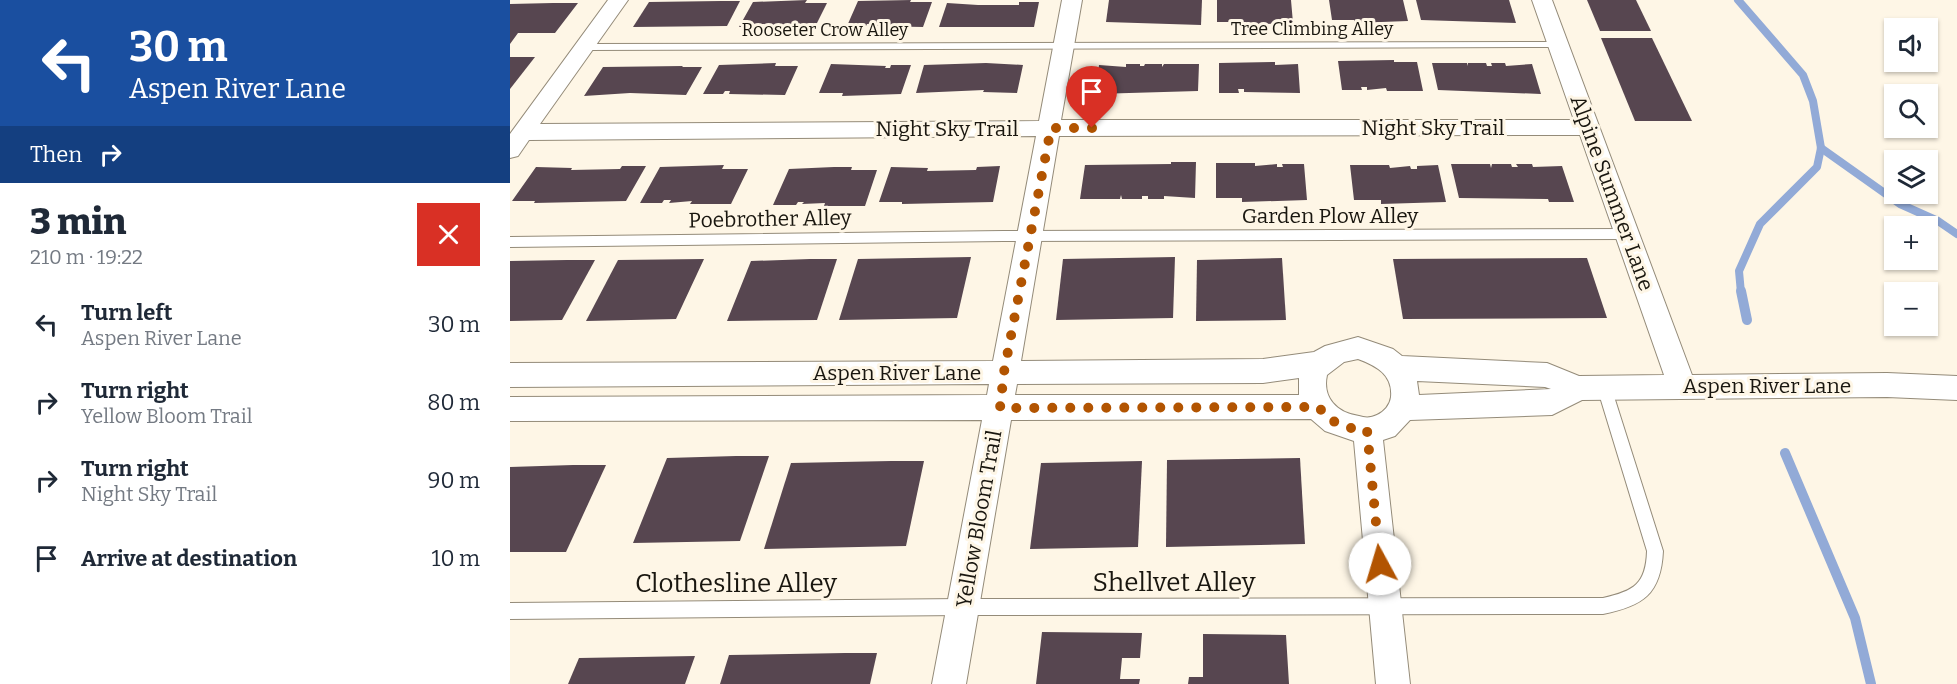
<!DOCTYPE html>
<html lang="en">
<head>
<meta charset="utf-8">
<style>
	body { margin:0; font-family:Bitter,serif; background:#f2f2f3; color:#1f2937; height:100vh; display:flex; flex-direction:column; font-size:22px; white-space:nowrap }
	* { box-sizing:border-box; margin:0 }
	p { font-size:20px; color:#747a83 }
	.icon { flex:none; width:33px; height:33px; fill:none; stroke:currentColor; stroke-width:2; stroke-linecap:round; stroke-linejoin:round }
	.map { position:relative; flex:1; overflow:hidden }
	.sheet { display:flex; flex-direction:column; background:#fff; width:510px }
	.sheet>* { flex:none }
	.guide { background:#1a4fa0; color:#fff; overflow:hidden }
	.tools { position:absolute; left:1374px; top:18px; display:grid; gap:12px }
	.tools a { display:grid; place-items:center; width:54px; height:54px; border-radius:0px; background:#fff; box-shadow:0 2px 4px #0004; font-size:30px }
	.pin { position:absolute; display:grid; place-items:center; width:51px; height:51px; color:#fff; margin:-62px -26px; border-radius:50% 50% 50% 0; rotate:-45deg; box-shadow:0 0 6px #0007 }
	.pin .icon { rotate:45deg }
	.me { position:absolute; width:66px; margin:-33px; rotate:354deg; stroke-linejoin:round; filter:drop-shadow(0 0 4px #0008) }
	.turn { display:flex; align-items:center; gap:21px; height:126px; padding:0 30px; font-size:27px }
	.turn .icon { width:78px; height:78px; stroke-width:2.5 }
	.turn b { display:block; font-size:42px; line-height:51px }
	.then { display:flex; align-items:center; height:57px; padding:0 30px; background:#0003; gap:12px; font-size:22px }
	.round { display:grid; place-items:center; flex:none; width:63px; height:63px; border-radius:0px; background:#f2f2f3 }
	.summary { display:flex; align-items:center; justify-content:space-between; height:102px; padding:0 30px }
	h1 { font-size:36px; font-weight:800; line-height:45px }
	ul { padding:0; list-style:none }
	li { display:flex; align-items:center; gap:18px; height:78px; padding:0 30px }
	li div { flex:1 }
	li b { display:block; font-size:22px }
	li em { font-style:normal }
	main { display:flex; flex:1; min-height:0 }
	.map>svg:first-child { display:block }
</style>
</head>
<body>
<main>
<section class="sheet">
<div class="guide">
<div class="turn"><svg class="icon" aria-label="left" viewBox="0 0 24 24"><path d="M17 20v-9H6M10 6l-5 5 5 5"/></svg><div><b>30 m</b>Aspen River Lane</div></div>
<div class="then">Then<svg class="icon" aria-label="right" viewBox="0 0 24 24"><path d="M7 20v-9h11M14 6l5 5-5 5"/></svg></div>
</div>
<div class="summary"><div><h1>3 min</h1><p>210 m · 19:22</p></div><a class="round" style="background:#d93025;color:#fff"><svg class="icon" aria-label="close" viewBox="0 0 24 24"><path d="M6 6l12 12M18 6L6 18"/></svg></a></div>
<ul>
<li><svg class="icon" aria-label="left" viewBox="0 0 24 24"><path d="M17 20v-9H6M10 6l-5 5 5 5"/></svg><div><b>Turn left</b><p>Aspen River Lane</p></div><em>30 m</em></li>
<li><svg class="icon" aria-label="right" viewBox="0 0 24 24"><path d="M7 20v-9h11M14 6l5 5-5 5"/></svg><div><b>Turn right</b><p>Yellow Bloom Trail</p></div><em>80 m</em></li>
<li><svg class="icon" aria-label="right" viewBox="0 0 24 24"><path d="M7 20v-9h11M14 6l5 5-5 5"/></svg><div><b>Turn right</b><p>Night Sky Trail</p></div><em>90 m</em></li>
<li><svg class="icon" aria-label="arrive" viewBox="0 0 24 24"><path d="M6 21V4h12l-3 4 3 4H6"/></svg><div><b>Arrive at destination</b></div><em>10 m</em></li>
</ul>
</section>
<div class="map">
<svg width="1447" height="684" viewBox="0 0 1447 684">
	<rect width="100%" height="100%" fill="#fef6e6"/>
	<g fill="none" stroke-linecap="round" stroke-linejoin="round">
		<g stroke="#92aad7" stroke-width="8">
			<polyline points="1228,0 1293,75 1303,101 1311,148 1307,167 1250,224 1229,271 1231,293"/>
			<polyline points="1311,148 1390,204 1428,221 1447,234"/>
		</g>
		<g stroke="#92aad7" stroke-width="10">
			<polyline points="1231,291 1237,320"/>
			<polyline points="1275,453 1345,618 1361,684"/>
		</g>
	</g>
	<g fill="#574650">
		<polygon points="297,0 295,3 317,3 305,27 254,26 255,24 250,24 248,27 229,27 243,2"/>
		<polygon points="401,0 400,2 422,2 413,27 361,26 362,24 357,24 356,26 337,26 348,1"/>
		<polygon points="599,0 692,0 691,25 596,22"/>
		<polygon points="707,0 781,0 783,23 729,25 729,22 707,22"/>
		<polygon points="819,0 893,0 898,21 844,23 844,20 822,20"/>
		<polygon points="906,0 999,0 1006,23 911,20"/>
		<polygon points="1077,0 1126,0 1141,31 1090,31"/>
		<polygon points="211,1 230,1 217,26 123,27 139,2"/>
		<polygon points="509,2 529,2 524,27 429,27 437,3 468,5 509,5"/>
		<polygon points="43,3 68,3 45,33 8,33 0,44 0,4"/>
		<polygon points="1091,38 1142,38 1182,121 1125,121"/>
		<polygon points="0,57 25,57 0,89"/>
		<polygon points="884,60 884,62 907,62 913,91 877,91 876,88 857,90 857,87 851,87 852,90 832,90 828,61"/>
		<polygon points="765,62 765,65 788,64 790,93 734,92 734,89 728,89 729,93 709,93 709,63"/>
		<polygon points="266,63 265,66 288,66 275,95 219,94 220,91 215,91 213,94 193,94 209,65"/>
		<polygon points="476,63 513,65 507,93 473,92 474,90 406,93 414,65"/>
		<polygon points="922,63 957,63 958,66 958,63 976,63 977,66 982,66 981,63 995,63 996,66 1022,64 1031,94 928,90"/>
		<polygon points="321,64 376,66 375,68 380,68 381,65 401,65 391,94 332,96 333,93 309,93"/>
		<polygon points="616,64 630,64 630,66 634,66 635,64 652,64 652,67 654,64 689,64 688,91 585,94 589,65 616,67"/>
		<polygon points="173,66 172,67 192,67 176,95 120,93 74,96 93,67"/>
		<polygon points="661,162 686,162 685,198 654,196 654,199 638,199 638,196 632,196 632,199 612,199 611,195 610,199 570,199 575,165 661,164"/>
		<polygon points="706,163 745,163 745,166 767,164 767,167 773,167 772,164 794,164 797,200 732,202 732,198 706,198"/>
		<polygon points="941,164 980,164 981,168 982,164 1001,164 1002,167 1008,167 1006,164 1022,164 1023,167 1052,166 1064,202 1039,202 1038,199 949,198"/>
		<polygon points="214,165 212,169 238,169 221,204 180,204 182,201 159,203 161,200 154,200 152,203 130,203 150,167"/>
		<polygon points="840,165 879,165 880,168 900,166 901,169 907,169 907,166 928,165 936,202 871,204 871,200 844,200"/>
		<polygon points="112,166 136,166 116,201 24,203 25,201 2,201 26,167 62,168 61,170 110,169"/>
		<polygon points="490,166 483,202 392,204 392,202 369,202 381,167 418,168 417,171 466,170 467,167"/>
		<polygon points="324,167 342,167 341,170 367,170 355,206 314,206 315,203 292,204 294,202 288,202 286,205 263,205 279,169"/>
		<polygon points="461,257 447,318 329,320 348,259"/>
		<polygon points="665,257 663,318 546,320 553,259"/>
		<polygon points="772,258 776,320 686,321 687,260"/>
		<polygon points="1077,258 1097,318 893,319 883,259"/>
		<polygon points="194,259 166,319 76,321 108,260"/>
		<polygon points="300,259 327,259 307,320 217,321 241,261"/>
		<polygon points="57,260 85,260 52,320 0,321 0,261"/>
		<polygon points="226,456 259,456 230,541 123,543 157,458"/>
		<polygon points="790,458 795,544 656,547 657,460"/>
		<polygon points="381,461 414,461 396,546 254,549 281,463"/>
		<polygon points="632,461 628,547 520,549 531,463"/>
		<polygon points="63,465 96,465 56,552 0,552 0,467"/>
		<polygon points="532,632 632,633 630,658 612,658 610,679 630,679 629,684 526,684"/>
		<polygon points="693,634 776,635 779,684 678,684 679,677 693,677"/>
		<polygon points="335,653 367,653 360,684 210,684 219,655"/>
		<polygon points="185,656 175,684 58,684 69,658"/>
	</g>
	<g fill="none" stroke-linecap="round" stroke-linejoin="round">
		<defs>
			<g id="lane">
				<polygon points="1048,42 1053,45 1052,47 74,50 69,47 74,44"/>
				<polygon points="1119,229 1125,234 1119,239 493,241 0,247 0,237 493,231"/>
				<path d="M1094,381L1099,383L1101,387L1153,551C1151,594 1133,606 1093,614L453,615L0,619V603L453,599L1093,598C1124,591 1136,584 1137,551L1087,387L1089,383Z"/>
			</g>
			<path id="street" d="M98,0H118L30,124L529,121L552,0H572L551,120H1064L1022,0H1042L1182,375L1377,373L1447,376V400L1377,397L1072,400L1042,415L900,420L885,436L873,440L900,684H866L844,441L815,431L801,419L501,420L456,684H422L472,420L0,421V397L477,395L479,384L0,387V363L483,361L526,136L19,140L8,156L0,158V134ZM1070,135L1154,375L1069,376L1037,363L892,356L883,349L848,337L815,346L804,352L753,359L511,361L549,136ZM848,359C867,366 883,375 881,397C880,405 874,412 867,415C861,418 855,418 849,416C827,413 812,398 817,375L834,362ZM789,378V395H505L507,384L753,383ZM907,381L1035,387L1041,389L909,395Z"/>
		</defs>
		<use href="#lane" stroke="#948b79" stroke-width="2"/>
		<use href="#street" stroke="#948b79" stroke-width="2"/>
		<use href="#lane" fill="#fff" fill-rule="evenodd"/>
		<use href="#street" fill="#fff" fill-rule="evenodd"/>
	</g>
	<g fill="none" stroke-linecap="round" stroke-linejoin="round">
		<path stroke="#b25401" stroke-width="10" stroke-dasharray="0 18" d="M582,128H541L494,372L490,408L809,407C820,424 838,429 857,430L870,564"/>
	</g>
	<g text-anchor="middle" dominant-baseline="central" stroke-width="6" stroke-linejoin="round" paint-order="stroke">
		<g font-size="18" fill="#19160f" stroke="#fef6e6">
			<text x="802" y="29">Tree Climbing Alley</text>
			<text x="315" y="30">Rooseter Crow Alley</text>
		</g>
		<g font-size="21" fill="#19160f" stroke="#fef6e6">
			<text x="923" y="128">Night Sky Trail</text>
			<text x="437" y="129">Night Sky Trail</text>
			<text transform="translate(1102 193) rotate(70)">Alpine Summer Lane</text>
			<text x="820" y="216">Garden Plow Alley</text>
			<text transform="translate(260 219) rotate(-1)">Poebrother Alley</text>
			<text x="387" y="373">Aspen River Lane</text>
			<text x="1257" y="386">Aspen River Lane</text>
			<text transform="translate(469 519) rotate(-80)">Yellow Bloom Trail</text>
		</g>
		<g font-size="26" fill="#19160f" stroke="#fef6e6">
			<text x="664" y="582">Shellvet Alley</text>
			<text x="226" y="583">Clothesline Alley</text>
		</g>
	</g>
</svg>
<div class="tools">
<a><svg class="icon" aria-label="sound" viewBox="0 0 24 24"><path d="M4 9h4l5-4v14l-5-4H4zM17 9q2 3 0 6"/></svg></a>
<a><svg class="icon" aria-label="search" viewBox="0 0 24 24"><circle cx="10" cy="10" r="6"/><path d="M15 15l6 6"/></svg></a>
<a><svg class="icon" aria-label="layers" viewBox="0 0 24 24"><path d="M12 4l9 5-9 5-9-5zM3 14l9 5 9-5"/></svg></a>
<a>+</a>
<a>−</a>
</div>
<div class="pin" style="left:582px;top:128px;background:#d93025"><svg class="icon" aria-label="arrive" viewBox="0 0 24 24"><path d="M6 21V4h12l-3 4 3 4H6"/></svg></div>
<svg class="me" style="left:870px;top:564px" viewBox="-20 -20 40 40"><circle r="19" fill="#fff"/><path d="M0-13L10 11 0 6-10 11z" fill="#b25401"/></svg>
</div>
</main>
</body>
</html>
